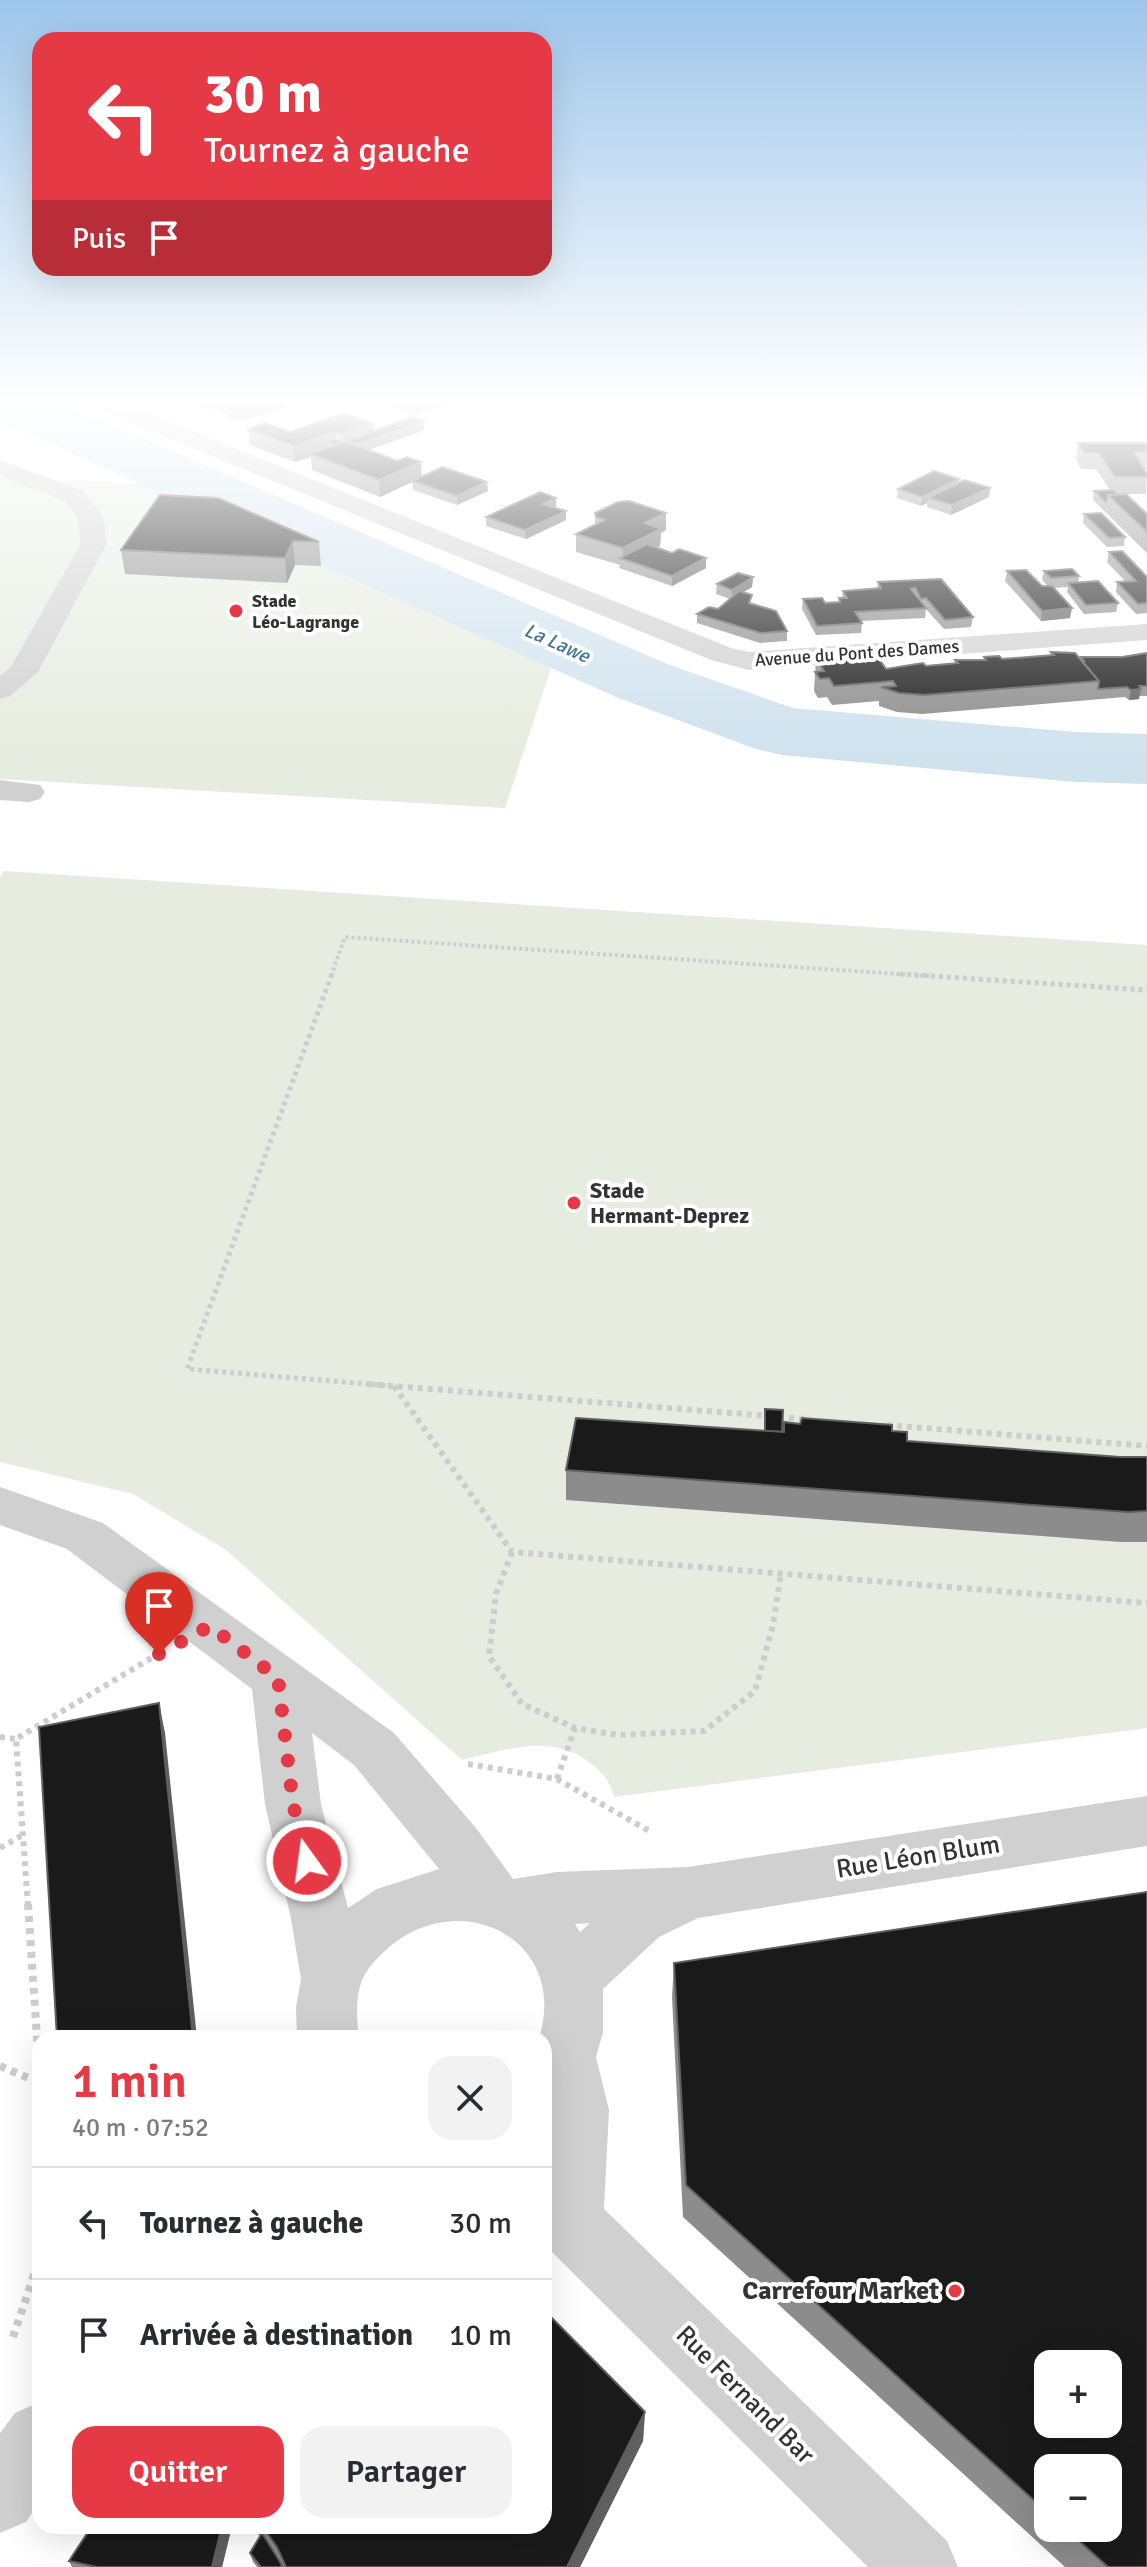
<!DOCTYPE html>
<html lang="fr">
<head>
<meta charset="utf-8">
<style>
	body { margin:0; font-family:Signika,sans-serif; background:#f2f2f3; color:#2b2b33; height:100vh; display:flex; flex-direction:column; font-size:30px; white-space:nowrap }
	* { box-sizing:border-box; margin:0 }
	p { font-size:26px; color:#7c7c81 }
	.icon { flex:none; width:44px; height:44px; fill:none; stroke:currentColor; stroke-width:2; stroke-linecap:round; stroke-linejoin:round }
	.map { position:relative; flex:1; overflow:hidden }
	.details { position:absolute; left:32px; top:2030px; width:520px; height:504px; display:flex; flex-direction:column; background:#fff; border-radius:24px; box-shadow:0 8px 32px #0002 }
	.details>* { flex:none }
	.hud { position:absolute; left:32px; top:32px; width:520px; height:244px; border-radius:24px; box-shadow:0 8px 32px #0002; background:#e63946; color:#fff; overflow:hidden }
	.controls { position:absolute; left:1034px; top:2350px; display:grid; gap:16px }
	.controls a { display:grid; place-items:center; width:88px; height:88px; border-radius:16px; background:#fff; box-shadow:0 8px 32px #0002; font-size:40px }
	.pin { position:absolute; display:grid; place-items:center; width:68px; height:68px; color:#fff; margin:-82px -34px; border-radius:50% 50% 50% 0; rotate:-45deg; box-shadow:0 0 8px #0007 }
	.pin .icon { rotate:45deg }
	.me { position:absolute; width:88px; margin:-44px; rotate:346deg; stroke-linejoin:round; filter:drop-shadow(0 0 6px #0008) }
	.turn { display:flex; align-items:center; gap:28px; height:168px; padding:0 40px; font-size:36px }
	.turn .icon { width:104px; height:104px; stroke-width:2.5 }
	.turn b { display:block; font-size:56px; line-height:68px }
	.then { display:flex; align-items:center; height:76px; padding:0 40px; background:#0003; gap:16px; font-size:30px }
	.round { display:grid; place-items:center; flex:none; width:84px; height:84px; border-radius:24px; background:#f2f2f3 }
	.summary { display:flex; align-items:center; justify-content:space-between; height:136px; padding:0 40px }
	h1 { font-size:48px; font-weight:600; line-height:60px; color:#e63946 }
	.cta { display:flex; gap:16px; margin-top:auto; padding:16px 40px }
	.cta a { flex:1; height:92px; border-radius:24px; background:#e63946; color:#fff; font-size:32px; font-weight:600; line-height:92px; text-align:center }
	.cta a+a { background:#f2f2f3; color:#2b2b33 }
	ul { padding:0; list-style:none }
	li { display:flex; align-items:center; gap:24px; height:112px; padding:0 40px; border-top:2px solid #e1e1e2 }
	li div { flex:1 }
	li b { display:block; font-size:30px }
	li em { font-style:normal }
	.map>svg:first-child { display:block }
</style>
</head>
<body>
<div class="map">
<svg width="1147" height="2567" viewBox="0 0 1147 2567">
	<rect width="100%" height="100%" fill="#fff"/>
	<g fill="#e6ecdf">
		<polygon points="0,478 180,485 306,544 558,647 505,808 0,779"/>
		<path d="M4,871L1147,945V1728L614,1797C610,1781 603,1772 589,1762C551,1733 505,1750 462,1760L226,1550L133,1494L0,1462V877Z"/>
	</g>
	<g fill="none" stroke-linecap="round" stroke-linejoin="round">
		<polygon fill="#cfe2ee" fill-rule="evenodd" points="0,398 48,398 670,665 793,708 1075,732 1147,734 1147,784 1075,782 782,755 753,748 616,697 0,421"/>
		<polyline stroke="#cdcdcd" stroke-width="4" stroke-dasharray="3 3" stroke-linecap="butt" points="331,976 345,937 929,976"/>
		<g stroke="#cdcdcd" stroke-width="5" stroke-dasharray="4 4" stroke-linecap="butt">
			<polyline points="332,974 187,1369 392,1386"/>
			<polyline points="899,974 1147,990"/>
		</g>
		<g stroke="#cdcdcd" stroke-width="6" stroke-dasharray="5 5" stroke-linecap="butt">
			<polyline points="368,1384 769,1416"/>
			<polyline points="394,1386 512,1552 1147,1603"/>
			<polyline points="779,1417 805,1419"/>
			<polyline points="887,1425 1147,1446"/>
			<polyline points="512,1552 496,1594 489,1656 522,1704 575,1728 618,1735 704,1731 755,1691 773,1625 781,1573"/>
			<polyline points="0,1737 16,1739"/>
			<polyline points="468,1764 557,1779 651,1832"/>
			<polyline points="557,1779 575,1728"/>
			<polyline points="0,1848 21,1836"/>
			<polyline points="28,1906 16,1739 153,1657"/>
		</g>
		<g stroke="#cdcdcd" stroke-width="8" stroke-dasharray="6 6" stroke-linecap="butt">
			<polyline points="28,1904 40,2082"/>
			<polyline points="0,2066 40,2083"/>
			<polyline points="13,2337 40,2257"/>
		</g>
		<g fill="#d0d0d0" fill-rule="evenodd">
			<polygon points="79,398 110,398 731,648 749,652 1147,624 1147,640 749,670 711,660 82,403"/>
			<polygon points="0,460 83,491 103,517 107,543 38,672 10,696 0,699 0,676 11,667 81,543 77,518 65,501 0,476"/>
			<polygon points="0,780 40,785 45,792 40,799 29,802 0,800"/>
			<path d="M0,1487L103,1523L394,1733L476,1828L513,1879L557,1872L688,1867L1147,1796V1846L698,1918L659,1937L603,1989V2032L596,2057L609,2110L604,2209L947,2541L958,2567H868L552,2252L544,2250V2038H539C570,1940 460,1884 387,1949C377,1958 365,1970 361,1983C355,2000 357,2021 359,2038H297L296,2007L301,1979L291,1919L265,1804L252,1689L67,1549L0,1525ZM312,1733L354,1765L439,1869L377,1889L348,1908L321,1804ZM590,1923L580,1932L575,1924Z"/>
			<polygon points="40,2402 40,2501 26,2522 0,2533 0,2433 15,2413"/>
		</g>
	</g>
	<g fill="#8c8c8c" fill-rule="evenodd">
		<polygon points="189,398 282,398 285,407 240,421 189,401"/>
		<polygon points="375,398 452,398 453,403 413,415 391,407 391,405 375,399"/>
		<polygon points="498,398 528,398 519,402"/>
		<polygon points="424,421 424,430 368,450 421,477 488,491 457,505 413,490 412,482 380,497 312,470 311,457 295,462 250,445 248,429 290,432 373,424 374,431"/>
		<polygon points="1078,443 1147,446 1147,469 1144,469 1147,474 1146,494 1116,494 1147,514 1147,553 1093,500 1094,491 1110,490 1096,469 1081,469 1076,459"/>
		<polygon points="958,483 990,488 989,497 951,515 927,507 927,503 921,506 897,498 898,489"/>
		<polygon points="160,495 319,542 321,566 295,565 287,583 125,574 121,550"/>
		<polygon points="556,507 555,508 566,520 526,539 486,526 486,517"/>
		<polygon points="595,513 666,513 666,530 661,533 660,546 658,547 706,568 672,586 619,568 620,565 576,552 576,534 595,525"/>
		<polygon points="1084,514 1125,537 1124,546 1107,547 1083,523"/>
		<polygon points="1109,552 1147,577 1147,613 1136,614 1116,592 1117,582 1126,582 1107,562"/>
		<polygon points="1007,571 1042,586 1048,586 1042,580 1044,571 1079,576 1078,582 1118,603 1116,612 1084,614 1067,592 1068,587 1054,588 1070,618 1041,621 1005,581"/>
		<polygon points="753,577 752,587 743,592 751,603 787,631 787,641 760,643 697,623 697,614 718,609 730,599 716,594 717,584"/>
		<polygon points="941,579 973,617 971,627 944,629 926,609 925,618 861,621 862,623 861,633 816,635 802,609 803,599 825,603 839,602 839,598 842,598 843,591 877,589 878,582"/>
		<polygon points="1051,652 1080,659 1081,657 1122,657 1147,653 1147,696 1139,696 1139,699 1129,700 1125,697 922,714 897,712 879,706 879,701 832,705 827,697 818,698 814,691 816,658 886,669 955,663 955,660 984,660 984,657 1002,659 1050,655"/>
		<polygon points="765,1409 782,1432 892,1431 907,1441 1120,1457 1147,1457 1147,1542 1120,1542 566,1500 566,1470 764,1431"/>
		<path d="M674,1963L1147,2567H1065L683,2217L672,1997ZM1048,2468L1108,2528H1048Z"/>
		<polygon points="645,2412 643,2441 580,2567 257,2567 253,2562 250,2553 260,2537 252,2526 544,2526"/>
		<polygon points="232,2526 222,2567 72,2567 69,2561"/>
	</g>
	<g fill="#5f5f5f">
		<polygon points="441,398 452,398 453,403 413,415 413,407"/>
		<polygon points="285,399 285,407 240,421 239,413"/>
		<polygon points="424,421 424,430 347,458 344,448 343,434 373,424 374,439"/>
		<polygon points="335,432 336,445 328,442 328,451 310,454 311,457 295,462 294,446"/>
		<polygon points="421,462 422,478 412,481 412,482 380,497 379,480"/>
		<polygon points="959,479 958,488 928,498 927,503 921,506 922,497"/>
		<polygon points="487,482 488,491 457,505 457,496"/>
		<polygon points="990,488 989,497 951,515 952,505"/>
		<polygon points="556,498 556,507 543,513 543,504"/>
		<polygon points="566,511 566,520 526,539 525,530"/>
		<polygon points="666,513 666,530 661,533 660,546 630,562 623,559 623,548 645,523"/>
		<polygon points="293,541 295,565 287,583 285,558"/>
		<polygon points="706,558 706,568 672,586 672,576"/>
		<polygon points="753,577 752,587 732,599 732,590"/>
		<polygon points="1072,608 1070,618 1041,621 1042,611"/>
		<polygon points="1141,689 1139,699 1129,700 1131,690"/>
		<polygon points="159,1703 165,1733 197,2038 193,2038"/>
		<polygon points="645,2412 643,2441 580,2567 567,2567"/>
		<polygon points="222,2526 232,2526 222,2567 212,2567"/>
	</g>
	<g fill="#1a1a1a" stroke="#5f5f5f" stroke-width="2" fill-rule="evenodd">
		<polygon points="202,398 282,398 285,399 239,413"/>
		<polygon points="393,398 441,398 413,407 390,399"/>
		<polygon points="344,413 373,424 343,434 335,432 294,446 248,429 266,423 290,432"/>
		<polygon points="412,417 424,421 356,445 346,441"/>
		<polygon points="335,439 343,442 335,445 328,442"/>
		<polygon points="346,441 397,461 407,457 421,462 379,480 310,454"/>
		<polygon points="1078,443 1145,443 1147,446 1147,452 1134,452 1147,474 1147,477 1115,477 1099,453 1084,453"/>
		<polygon points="442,467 487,482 457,496 412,481"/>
		<polygon points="934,471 959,479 922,497 898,489"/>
		<polygon points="964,480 990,488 952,505 928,498"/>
		<polygon points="1113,490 1117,494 1108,495 1106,503 1094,491"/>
		<polygon points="540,492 556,498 543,504 566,511 525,530 486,517"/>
		<polygon points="1126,494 1147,514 1147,532 1108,495"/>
		<polygon points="160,495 218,498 319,542 293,541 285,558 121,550"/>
		<polygon points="629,501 666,513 645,523 661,529 623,548 576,534 605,520 596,517 595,513 618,502"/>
		<polygon points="1101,513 1125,537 1109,538 1084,514"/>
		<polygon points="647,544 672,553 679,549 706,558 672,576 620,558"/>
		<polygon points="1122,551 1147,577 1147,603 1138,604 1117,582 1136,581 1109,552"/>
		<polygon points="1072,569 1079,576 1051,578 1044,571"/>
		<polygon points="1026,570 1042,586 1052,586 1072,608 1042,611 1007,571"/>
		<polygon points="738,573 753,577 732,590 717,584"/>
		<polygon points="941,579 973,617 945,620 926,598 921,599 915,588 911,589 926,608 855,612 862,623 817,626 803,599 822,598 825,603 840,602 839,598 847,598 843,591 881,588 878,582"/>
		<polygon points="1098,581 1118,603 1086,605 1068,583"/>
		<polygon points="739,591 752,595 749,603 776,611 787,631 761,633 697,614 709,607 718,609"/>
		<polygon points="1051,652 1075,653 1099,681 924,695 899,693 881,687 896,686 893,681 834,686 829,678 820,679 815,672 824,671 816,658 875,653 886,669 923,663 926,666 958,663 955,660 986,660 984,657 999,656 1002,659 1054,655"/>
		<polygon points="1147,653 1147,686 1139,686 1141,689 1131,690 1127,687 1098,689 1099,681 1082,661 1084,661 1081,657 1122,657"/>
		<polygon points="765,1409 783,1410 782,1432 765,1431"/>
		<polygon points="576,1418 784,1432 784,1422 800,1424 802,1418 892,1425 892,1431 907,1432 907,1441 1120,1457 1147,1457 1147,1511 1128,1512 566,1470"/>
		<polygon points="159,1703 193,2038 57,2038 39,1727"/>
		<path d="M1147,1892V2567H1108L1065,2528H1108V2468H1048V2513L686,2185L674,1963ZM1048,2364H1108V2424H1048Z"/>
		<polygon points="544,2310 645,2412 567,2567 286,2567 277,2547 262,2526 544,2526"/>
		<polygon points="92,2526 222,2526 212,2567 97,2567 69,2561"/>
		<polygon points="262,2533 282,2565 280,2567 261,2567 250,2553"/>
	</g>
	<linearGradient id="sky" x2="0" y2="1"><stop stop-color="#9ec6ea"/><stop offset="0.53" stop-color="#fff"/><stop offset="1" stop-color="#fff" stop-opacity="0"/></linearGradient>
	<rect width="1147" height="757" fill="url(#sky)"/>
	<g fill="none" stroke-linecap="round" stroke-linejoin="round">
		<polyline stroke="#e63946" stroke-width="14" stroke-dasharray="0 25.2" points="159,1654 210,1626 278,1678 293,1804 307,1861"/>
	</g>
	<g fill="#e63946" stroke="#fff" stroke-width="3">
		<circle cx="236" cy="611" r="8"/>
		<circle cx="574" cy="1203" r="8"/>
		<circle cx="955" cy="2291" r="8"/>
	</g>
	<g text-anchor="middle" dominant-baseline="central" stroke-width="8" stroke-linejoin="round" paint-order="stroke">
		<g font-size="18" font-weight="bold" fill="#333" stroke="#fff" text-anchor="start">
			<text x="252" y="601">Stade<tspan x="252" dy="21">Léo-Lagrange</tspan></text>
		</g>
		<g font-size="18" fill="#333" stroke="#fff">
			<text transform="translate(857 653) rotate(-4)">Avenue du Pont des Dames</text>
		</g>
		<g font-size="20" font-style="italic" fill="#3f7597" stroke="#fff">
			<text transform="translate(557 643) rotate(24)">La Lawe</text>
		</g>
		<g font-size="22" font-weight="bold" fill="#333" stroke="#fff" text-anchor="start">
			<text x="590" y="1190">Stade<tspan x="590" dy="25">Hermant-Deprez</tspan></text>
		</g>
		<g font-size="26" fill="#333" stroke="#fff">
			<text transform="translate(918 1857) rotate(-9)">Rue Léon Blum</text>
			<text transform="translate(745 2395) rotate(45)">Rue Fernand Bar</text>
		</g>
		<g font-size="26" font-weight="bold" fill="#333" stroke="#fff" text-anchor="end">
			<text x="939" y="2291">Carrefour Market</text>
		</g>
	</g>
</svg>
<div class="controls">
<a>+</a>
<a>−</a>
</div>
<div class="pin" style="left:159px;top:1654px;background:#d93025"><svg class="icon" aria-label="arrive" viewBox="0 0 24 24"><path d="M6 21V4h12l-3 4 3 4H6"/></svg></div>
<svg class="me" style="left:307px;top:1861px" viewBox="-20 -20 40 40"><circle r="17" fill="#e63946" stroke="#fff" stroke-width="3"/><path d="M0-11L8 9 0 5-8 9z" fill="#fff"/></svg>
<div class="hud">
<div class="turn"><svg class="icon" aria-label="left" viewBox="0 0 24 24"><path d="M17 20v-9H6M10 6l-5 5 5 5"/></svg><div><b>30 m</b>Tournez à gauche</div></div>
<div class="then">Puis<svg class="icon" aria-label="arrive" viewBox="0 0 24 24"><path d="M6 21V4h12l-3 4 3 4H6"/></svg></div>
</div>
<section class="details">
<div class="summary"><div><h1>1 min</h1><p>40 m · 07:52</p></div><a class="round"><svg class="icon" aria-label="close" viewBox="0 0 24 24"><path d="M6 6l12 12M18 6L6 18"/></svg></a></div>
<ul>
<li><svg class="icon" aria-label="left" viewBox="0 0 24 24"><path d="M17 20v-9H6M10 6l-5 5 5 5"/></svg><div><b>Tournez à gauche</b></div><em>30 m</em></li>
<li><svg class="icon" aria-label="arrive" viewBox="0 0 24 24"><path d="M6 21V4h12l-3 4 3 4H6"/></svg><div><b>Arrivée à destination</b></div><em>10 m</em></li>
</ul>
<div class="cta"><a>Quitter</a><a>Partager</a></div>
</section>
</div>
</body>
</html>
